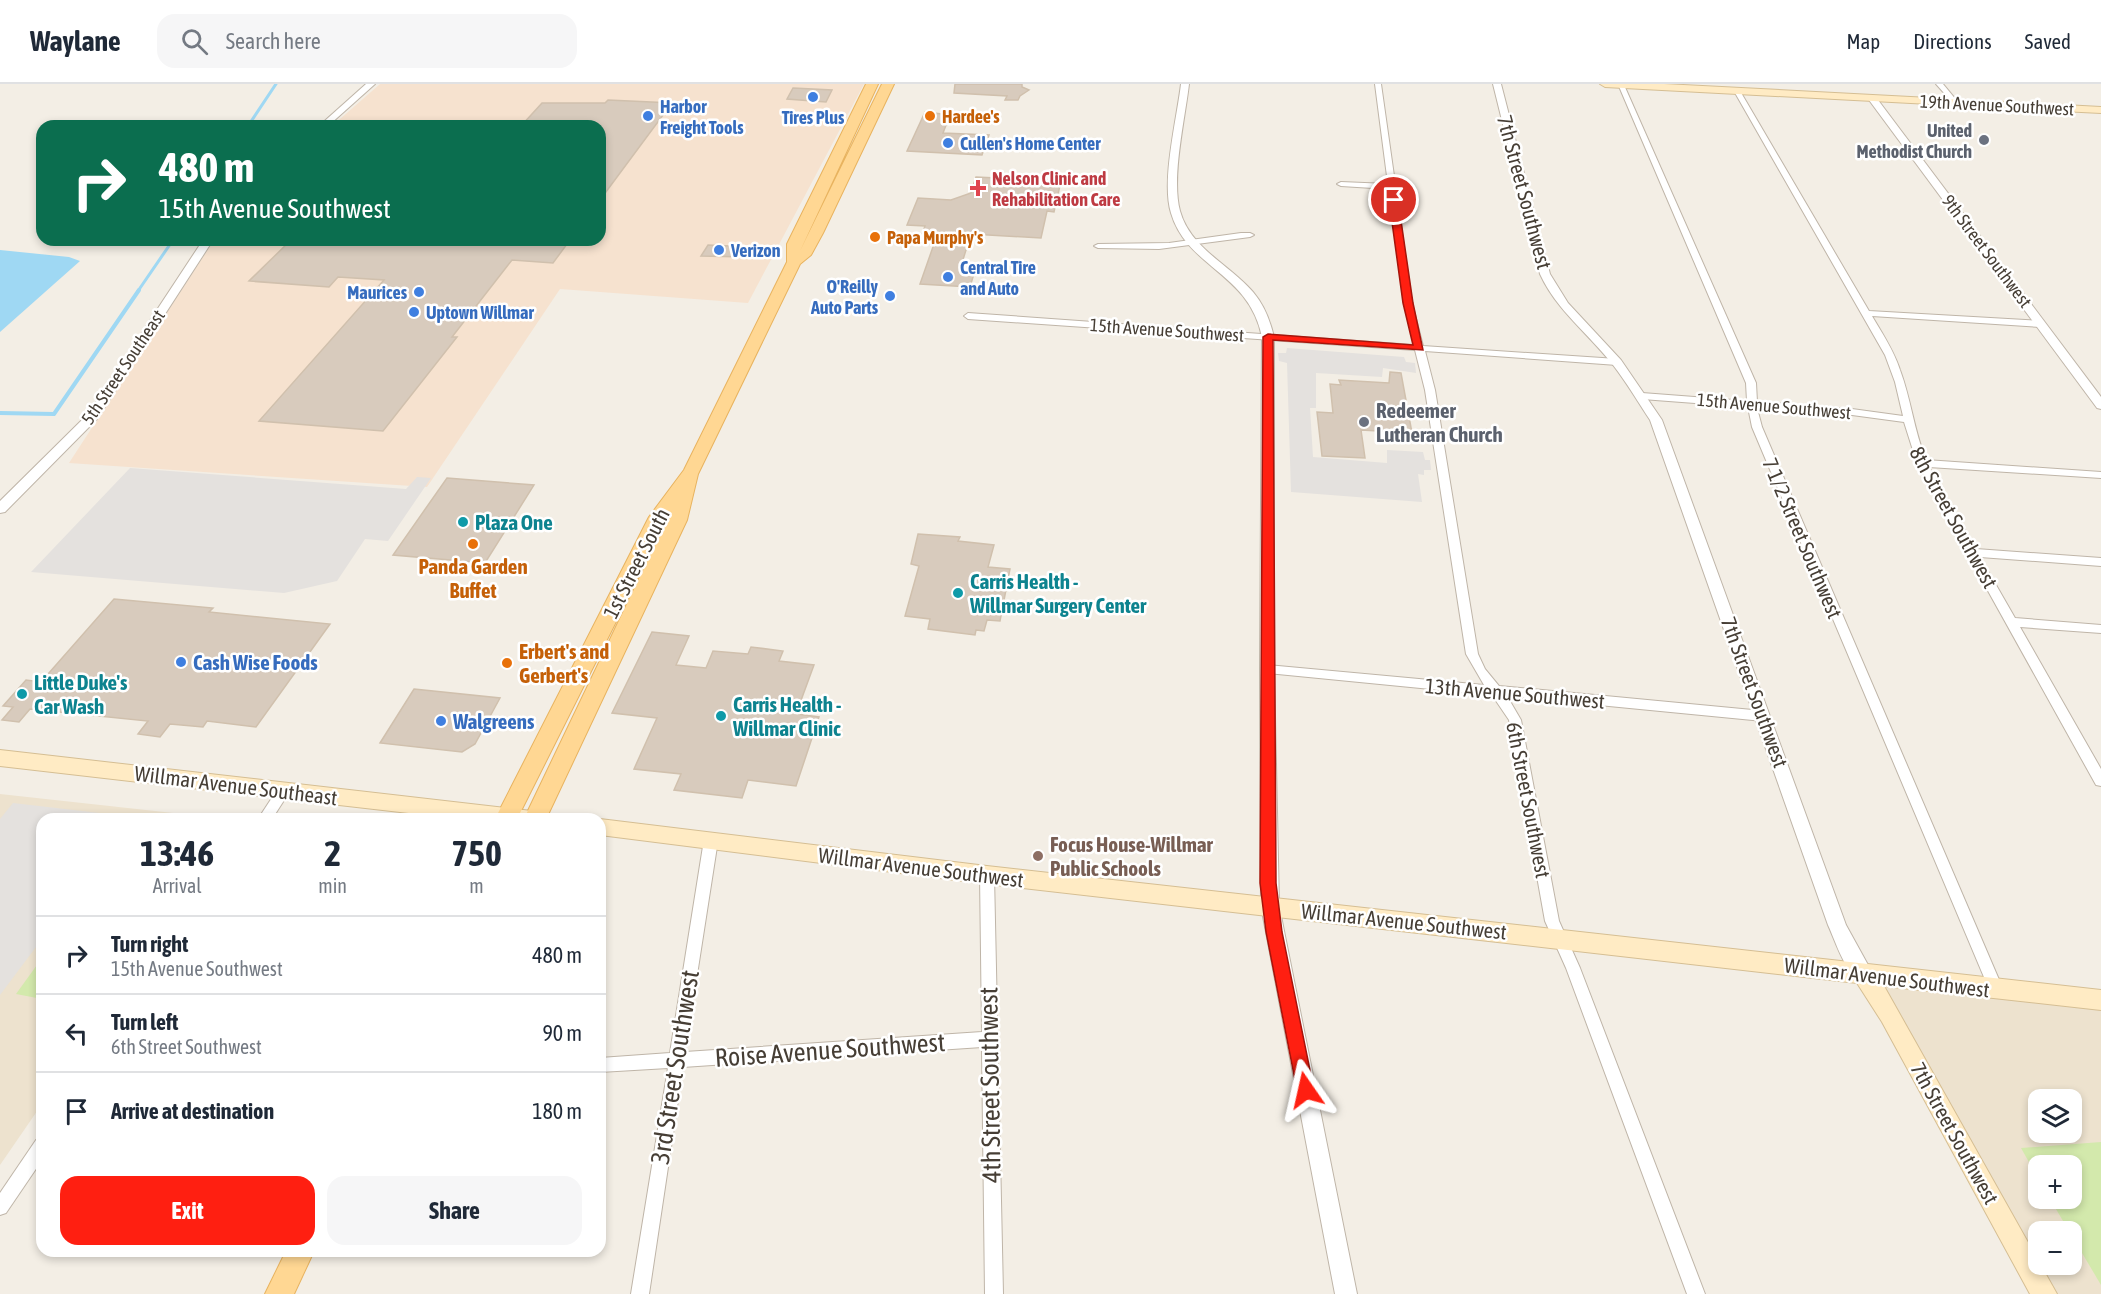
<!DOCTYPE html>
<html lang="en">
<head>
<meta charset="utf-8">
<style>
	body { margin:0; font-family:"Asap Condensed",sans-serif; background:#f6f6f7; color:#1f2937; height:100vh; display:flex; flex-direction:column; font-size:22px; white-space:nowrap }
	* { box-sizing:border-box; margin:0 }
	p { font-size:20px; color:#747a83 }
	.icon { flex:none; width:33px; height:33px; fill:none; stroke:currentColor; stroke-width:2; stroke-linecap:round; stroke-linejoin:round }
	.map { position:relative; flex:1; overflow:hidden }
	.drawer { position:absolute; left:36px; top:729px; width:570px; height:444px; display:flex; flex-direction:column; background:#fff; border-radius:18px; box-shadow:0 3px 9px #0003 }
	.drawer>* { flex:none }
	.banner { position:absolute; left:36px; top:36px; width:570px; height:126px; border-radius:18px; box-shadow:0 3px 9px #0003; background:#0b6e4f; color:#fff; overflow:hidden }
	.controls { position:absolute; left:2028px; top:1005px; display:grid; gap:12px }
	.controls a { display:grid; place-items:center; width:54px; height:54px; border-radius:12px; background:#fff; box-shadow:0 3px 9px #0003; font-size:30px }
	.pin { position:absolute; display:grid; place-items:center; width:51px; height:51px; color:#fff; margin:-26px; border:3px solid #fff; border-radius:50%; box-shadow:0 2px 6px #0007 }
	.me { position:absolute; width:66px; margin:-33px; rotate:349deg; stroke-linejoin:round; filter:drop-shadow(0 0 4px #0008) }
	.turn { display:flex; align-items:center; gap:21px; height:126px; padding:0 24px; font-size:27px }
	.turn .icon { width:78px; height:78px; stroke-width:2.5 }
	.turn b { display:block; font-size:42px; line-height:51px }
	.eta { display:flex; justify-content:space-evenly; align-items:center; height:102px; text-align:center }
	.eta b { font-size:36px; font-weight:700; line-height:42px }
	.button { display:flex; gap:12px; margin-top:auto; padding:12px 24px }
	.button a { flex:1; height:69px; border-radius:18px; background:#ff1f11; color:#fff; font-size:24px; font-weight:700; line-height:69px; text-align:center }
	.button a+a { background:#f6f6f7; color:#1f2937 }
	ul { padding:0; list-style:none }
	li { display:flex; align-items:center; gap:18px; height:78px; padding:0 24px; border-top:2px solid #e0e1e3 }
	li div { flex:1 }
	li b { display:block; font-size:22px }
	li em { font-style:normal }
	header { display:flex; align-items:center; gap:36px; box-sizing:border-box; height:84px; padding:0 30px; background:#fff; border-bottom:2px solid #e0e1e3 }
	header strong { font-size:28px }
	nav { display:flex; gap:33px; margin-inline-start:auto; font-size:21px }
	.search { width:420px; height:54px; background:#f6f6f7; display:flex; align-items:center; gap:15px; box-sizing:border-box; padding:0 21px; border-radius:18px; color:#747a83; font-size:22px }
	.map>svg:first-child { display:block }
</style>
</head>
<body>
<header>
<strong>Waylane</strong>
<div class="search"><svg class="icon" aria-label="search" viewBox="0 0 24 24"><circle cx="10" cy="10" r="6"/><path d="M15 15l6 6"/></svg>Search here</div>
<nav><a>Map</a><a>Directions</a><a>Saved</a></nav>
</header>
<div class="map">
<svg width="2101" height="1210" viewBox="0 0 2101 1210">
	<rect width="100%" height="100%" fill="#f3eee5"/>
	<polygon fill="#f6e2cf" points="380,0 864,0 748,219 560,205 427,403 69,379 214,156 600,156 600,42 332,42"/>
	<g fill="#ede2ce" fill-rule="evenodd">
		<polygon points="0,710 228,735 42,735 42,1020 0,1081"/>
		<path d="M1864,890L2101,916V1210H2044ZM2038,1016H2072V1048H2038ZM2038,1082H2072V1114H2038ZM2038,1148H2072V1180H2038Z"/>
	</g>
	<g fill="#d3e9ac">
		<polygon points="42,874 42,915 16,910"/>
		<polygon points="2101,1058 2101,1201 2050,1115 2072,1114 2072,1082 2038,1082 2038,1094 2021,1064"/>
	</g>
	<g fill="#e4e1de">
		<polygon points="1287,264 1404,273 1406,278 1415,279 1416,289 1383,284 1382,293 1316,289 1316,324 1310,324 1313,373 1387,379 1387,366 1423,368 1425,376 1430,376 1431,386 1424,386 1424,391 1418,390 1422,418 1291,408 1287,279 1279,277 1278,269 1286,269"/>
		<polygon points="130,384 406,405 417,393 431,394 388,457 365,455 337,497 284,509 31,488"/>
		<polygon points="13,719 134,733 42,735 42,855 0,911 0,735"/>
	</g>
	<polygon fill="#9fd8f3" points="0,166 69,173 80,177 0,248"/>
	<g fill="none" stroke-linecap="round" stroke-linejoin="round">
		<g stroke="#9fd8f3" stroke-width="3">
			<polyline points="248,42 276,0"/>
			<polyline points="138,207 173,156"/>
		</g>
		<polyline stroke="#9fd8f3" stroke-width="4" points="0,329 54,330 139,206"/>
	</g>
	<g fill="#d8cbbd" stroke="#d0c0ad" stroke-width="1.5">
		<polygon points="955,0 1022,0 1022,3 1029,6 1020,12 1018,16 1005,16 1007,12 954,9"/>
		<polygon points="793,4 832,6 826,18 787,15"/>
		<polygon points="608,16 672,19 600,116 600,42 521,42 542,19 605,19"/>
		<polygon points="925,28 950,31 943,49 989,51 982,71 907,67"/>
		<polygon points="976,93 1061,97 1054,128 1047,127 1041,154 971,150 961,182 976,183 970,203 920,200 934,160 919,159 925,142 907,141 918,114 951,116 971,109"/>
		<polygon points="291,156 570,156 553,179 512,176 452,253 457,253 383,347 259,337 384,196 338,193 329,203 249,197"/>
		<polygon points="708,161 751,163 746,173 701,172"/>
		<polygon points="1390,288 1401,289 1412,349 1361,346 1365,374 1322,372 1317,328 1333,329 1330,300 1341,301 1339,296 1389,299"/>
		<polygon points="447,394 534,401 485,479 393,471"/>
		<polygon points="918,450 960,453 958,457 994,461 988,483 1010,485 1000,537 987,536 984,547 976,546 975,551 928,545 930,535 905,532 919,482 911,480"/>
		<polygon points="114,515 213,524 209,528 330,540 256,643 207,637 203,643 170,640 160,653 138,650 148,637 30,625 19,638 2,636 13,623 3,622 26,596 41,598"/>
		<polygon points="652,548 689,552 676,581 706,584 713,567 748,570 751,563 783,567 779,577 814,581 796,630 819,633 796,702 748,696 742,714 674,706 681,690 634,685 657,634 612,629"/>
		<polygon points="414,605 500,614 475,660 462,668 380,659"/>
	</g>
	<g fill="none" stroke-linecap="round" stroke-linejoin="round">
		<defs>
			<g id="minor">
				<polygon points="1375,0 1381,0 1412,219 1423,262 1617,275 1622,278 1617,281 1425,267 1435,306 1478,570 1485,585 1499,602 1763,627 1767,629 1769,632 1767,635 1763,637 1507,612 1521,636 1559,837 1580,884 1705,1210 1687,1210 1566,884 1545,837 1509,636 1492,611 1267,589 1261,585 1267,581 1484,601 1466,570 1425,306 1415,266 968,235 964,232 968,229 1414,261 1404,219 1389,105 1341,102 1337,100 1341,98 1388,100"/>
				<path d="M1618,0L1624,1L1756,299L1757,318L1852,325L1903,332L1895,298L1885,271L1734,7L1735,6L1740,7L1869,227L2041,237L2045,240L2041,243L1872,232C1882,249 1894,267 1900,286C1911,315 1914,347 1926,376L2101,388V394L1929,383L1976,465L2101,474V482L1980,473L2015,534L2101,541V549L2020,543L2101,685V702L2096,701L1968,471L1965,468L1966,466L1917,379L1904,338L1852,331L1757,324L1762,343L2003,905L2001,910L1996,912L1991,910L1989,905L1752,343L1748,323L1642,315L1637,312L1642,309L1747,317L1746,299Z"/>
				<polygon points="1936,0 1943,0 1957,17 1957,19 1953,19"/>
				<polygon points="1241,149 1250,149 1254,151 1250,153 1159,165 1098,164 1094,162 1098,160 1169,159"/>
				<polygon points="284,702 289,703 290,707 272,735 258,735 279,703"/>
				<polygon points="711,750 716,752 718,756 685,968 982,948 980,791 982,787 987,785 992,787 994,791 1003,1210 985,1210 982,963 683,983 649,1210 631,1210 668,984 600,988 600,974 670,969 704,756 706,752"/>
				<polygon points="42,1054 42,1076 6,1129 0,1131 0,1109 36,1056"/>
			</g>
			<g id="tertiary">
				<polygon points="366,0 375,0 328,42 319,42"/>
				<path d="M1181,0H1189C1185,35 1171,94 1180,127C1190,164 1230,181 1253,208C1264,221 1270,236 1274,253V585L1279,822L1357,1210H1335L1261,822L1260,585L1262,253C1249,188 1187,184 1171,129C1161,97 1177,34 1181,0Z"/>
				<path d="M1493,0H1501L1550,190L1568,219L1621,276L1662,336L1846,841L1873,890L1870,896L1864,898C1845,891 1836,858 1828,841L1650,336C1638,318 1627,299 1613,281C1589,250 1557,227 1540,190Z"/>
				<polygon points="1869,12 1875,12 2101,313 2101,325 2097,324 1869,16"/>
				<polygon points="203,156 213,156 97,335 5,428 0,429 0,417 89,329"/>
			</g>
			<g id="secondary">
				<polygon points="1600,0 1664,0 2101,23 2101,29 1605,3"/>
				<polygon points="0,666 532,727 539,729 542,735 461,735 0,682"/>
				<polygon points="599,735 600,735 987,782 2101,906 2101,926 1884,902 2057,1210 2030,1210 1882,938 1857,899 987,800 600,751"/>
			</g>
			<g id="primary">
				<polygon points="866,0 878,0 800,167 882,0 894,0 823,149 811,171 800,180 698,390 687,436 546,735 524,735 672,426 517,735 495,735 649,433 684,386 787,178 787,160"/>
				<polygon points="286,1167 314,1167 294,1210 265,1210"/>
			</g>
		</defs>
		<use href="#minor" stroke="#bfb5a8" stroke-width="2"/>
		<use href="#tertiary" stroke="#bfb5a8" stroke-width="2"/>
		<use href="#secondary" stroke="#d5be93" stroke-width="2"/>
		<use href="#primary" stroke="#e8b35f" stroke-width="2"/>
		<use href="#minor" fill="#fff" fill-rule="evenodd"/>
		<use href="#tertiary" fill="#fff" fill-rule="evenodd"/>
		<use href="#secondary" fill="#ffebc4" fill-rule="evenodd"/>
		<use href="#primary" fill="#ffd793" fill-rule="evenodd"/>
	</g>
	<polygon fill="#ff1f11" stroke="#a6140b" stroke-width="1.5" points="1394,114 1398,116 1413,219 1423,266 1273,256 1276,799 1282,848 1314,1006 1312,1012 1306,1015 1299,1012 1297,1006 1266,848 1260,799 1263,253 1268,250 1413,261 1403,219 1389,116"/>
	<g fill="#3f7fe0" stroke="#fff" stroke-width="2">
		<circle cx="813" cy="13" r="6"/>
		<circle cx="648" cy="32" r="6"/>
		<circle cx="948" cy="59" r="6"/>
		<circle cx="719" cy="166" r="6"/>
		<circle cx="948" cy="193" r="6"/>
		<circle cx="419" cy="208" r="6"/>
		<circle cx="890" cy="212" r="6"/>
		<circle cx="414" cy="228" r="6"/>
		<circle cx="181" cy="578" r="6"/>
		<circle cx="441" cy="637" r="6"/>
	</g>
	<g fill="#e8710a" stroke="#fff" stroke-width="2">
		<circle cx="930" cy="32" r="6"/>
		<circle cx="875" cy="153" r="6"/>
		<circle cx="473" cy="460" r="6"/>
		<circle cx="507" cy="579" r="6"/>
	</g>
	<g fill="#6b7280" stroke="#fff" stroke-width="2">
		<circle cx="1984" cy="56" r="6"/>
		<circle cx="1364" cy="338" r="6"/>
	</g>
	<path fill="#e0444e" stroke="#fff" stroke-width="2" d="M975 95h6v6h6v6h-6v6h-6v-6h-6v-6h6z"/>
	<g fill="#0f9aa8" stroke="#fff" stroke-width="2">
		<circle cx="463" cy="438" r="6"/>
		<circle cx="958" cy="509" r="6"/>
		<circle cx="22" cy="610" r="6"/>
		<circle cx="721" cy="632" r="6"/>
	</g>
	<circle fill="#8d6e63" stroke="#fff" stroke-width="2" cx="1038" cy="772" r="6"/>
	<g text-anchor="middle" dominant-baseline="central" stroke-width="5" stroke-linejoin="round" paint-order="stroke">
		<g font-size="18" fill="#463e35" stroke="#fff">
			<text transform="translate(1997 21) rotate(3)">19th Avenue Southwest</text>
			<text transform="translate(1987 167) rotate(53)">9th Street Southwest</text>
			<text transform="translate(1167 246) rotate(4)">15th Avenue Southwest</text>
			<text transform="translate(123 283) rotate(-56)">5th Street Southeast</text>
			<text transform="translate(1774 322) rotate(5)">15th Avenue Southwest</text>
		</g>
		<g font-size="18" font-weight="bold" fill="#366cbe" stroke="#fff" text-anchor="start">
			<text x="660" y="22">Harbor<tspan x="660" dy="21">Freight Tools</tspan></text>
			<text x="813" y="33" text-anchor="middle">Tires Plus</text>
			<text x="960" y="59">Cullen's Home Center</text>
			<text x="731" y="166">Verizon</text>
			<text x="960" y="183">Central Tire<tspan x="960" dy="21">and Auto</tspan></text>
			<text x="878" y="202" text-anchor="end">O'Reilly<tspan x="878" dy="21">Auto Parts</tspan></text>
			<text x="407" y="208" text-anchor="end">Maurices</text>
			<text x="426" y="228">Uptown Willmar</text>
		</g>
		<g font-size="18" font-weight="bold" fill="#c56008" stroke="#fff" text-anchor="start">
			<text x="942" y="32">Hardee's</text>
			<text x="887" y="153">Papa Murphy's</text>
		</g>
		<g font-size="18" font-weight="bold" fill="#5b616d" stroke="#fff" text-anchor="end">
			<text x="1972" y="46">United<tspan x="1972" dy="21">Methodist Church</tspan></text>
		</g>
		<g font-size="18" font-weight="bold" fill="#be3a42" stroke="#fff" text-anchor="start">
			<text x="992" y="94">Nelson Clinic and<tspan x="992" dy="21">Rehabilitation Care</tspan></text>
		</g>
		<g font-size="21" fill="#463e35" stroke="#fff">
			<text transform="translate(1525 108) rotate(75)">7th Street Southwest</text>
			<text transform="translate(1954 433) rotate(61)">8th Street Southwest</text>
			<text transform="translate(1803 454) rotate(67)">7 1/2 Street Southwest</text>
			<text transform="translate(636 479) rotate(-63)">1st Street South</text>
			<text transform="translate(1755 608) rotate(70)">7th Street Southwest</text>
			<text transform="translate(1515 609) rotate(5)">13th Avenue Southwest</text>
			<text transform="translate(236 701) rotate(7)">Willmar Avenue Southeast</text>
			<text transform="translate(1529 716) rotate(79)">6th Street Southwest</text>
			<text transform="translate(921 783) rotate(7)">Willmar Avenue Southwest</text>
			<text transform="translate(1404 837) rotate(6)">Willmar Avenue Southwest</text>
			<text transform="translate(1887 893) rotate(7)">Willmar Avenue Southwest</text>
			<text transform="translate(1955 1049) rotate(61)">7th Street Southwest</text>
		</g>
		<g font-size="21" font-weight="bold" fill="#5b616d" stroke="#fff" text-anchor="start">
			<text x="1376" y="326">Redeemer<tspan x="1376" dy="24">Lutheran Church</tspan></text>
		</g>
		<g font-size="21" font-weight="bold" fill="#0d838f" stroke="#fff" text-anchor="start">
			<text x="475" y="438">Plaza One</text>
			<text x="970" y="497">Carris Health -<tspan x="970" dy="24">Willmar Surgery Center</tspan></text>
			<text x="34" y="598">Little Duke's<tspan x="34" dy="24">Car Wash</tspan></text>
			<text x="733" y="620">Carris Health -<tspan x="733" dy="24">Willmar Clinic</tspan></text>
		</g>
		<g font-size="21" font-weight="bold" fill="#c56008" stroke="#fff">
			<text x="473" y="482">Panda Garden<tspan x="473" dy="24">Buffet</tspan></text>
			<text x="519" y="567" text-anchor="start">Erbert's and<tspan x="519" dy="24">Gerbert's</tspan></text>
		</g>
		<g font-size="21" font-weight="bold" fill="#366cbe" stroke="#fff" text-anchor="start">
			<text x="193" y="578">Cash Wise Foods</text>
			<text x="453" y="637">Walgreens</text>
		</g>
		<g font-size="21" font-weight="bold" fill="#785e54" stroke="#fff" text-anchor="start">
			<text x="1050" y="760">Focus House-Willmar<tspan x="1050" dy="24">Public Schools</tspan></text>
		</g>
		<g font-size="26" fill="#463e35" stroke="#fff">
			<text transform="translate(830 966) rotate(-4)">Roise Avenue Southwest</text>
			<text transform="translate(675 983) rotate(-81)">3rd Street Southwest</text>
			<text transform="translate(990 1001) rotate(-91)">4th Street Southwest</text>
		</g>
	</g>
</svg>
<div class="controls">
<a><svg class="icon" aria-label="layers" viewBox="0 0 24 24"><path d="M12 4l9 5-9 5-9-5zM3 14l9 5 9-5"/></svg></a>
<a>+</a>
<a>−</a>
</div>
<div class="pin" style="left:1394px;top:116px;background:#d93025"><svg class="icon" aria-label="arrive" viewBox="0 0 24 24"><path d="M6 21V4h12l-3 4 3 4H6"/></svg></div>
<svg class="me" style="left:1306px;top:1006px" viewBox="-20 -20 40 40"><path d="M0-17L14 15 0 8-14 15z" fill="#ff1f11" stroke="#fff" stroke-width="4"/></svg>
<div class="banner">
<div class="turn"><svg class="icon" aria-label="right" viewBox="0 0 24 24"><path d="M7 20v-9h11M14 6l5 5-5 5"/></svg><div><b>480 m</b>15th Avenue Southwest</div></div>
</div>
<section class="drawer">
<div class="eta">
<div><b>13:46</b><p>Arrival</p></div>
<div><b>2</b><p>min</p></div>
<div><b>750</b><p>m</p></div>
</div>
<ul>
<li><svg class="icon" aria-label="right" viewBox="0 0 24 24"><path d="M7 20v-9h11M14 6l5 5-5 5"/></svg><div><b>Turn right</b><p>15th Avenue Southwest</p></div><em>480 m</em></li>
<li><svg class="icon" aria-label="left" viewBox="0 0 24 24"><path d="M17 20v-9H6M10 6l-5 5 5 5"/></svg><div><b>Turn left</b><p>6th Street Southwest</p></div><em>90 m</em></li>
<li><svg class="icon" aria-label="arrive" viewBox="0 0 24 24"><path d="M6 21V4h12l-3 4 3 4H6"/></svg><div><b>Arrive at destination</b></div><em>180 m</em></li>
</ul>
<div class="button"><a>Exit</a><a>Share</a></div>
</section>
</div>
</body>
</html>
